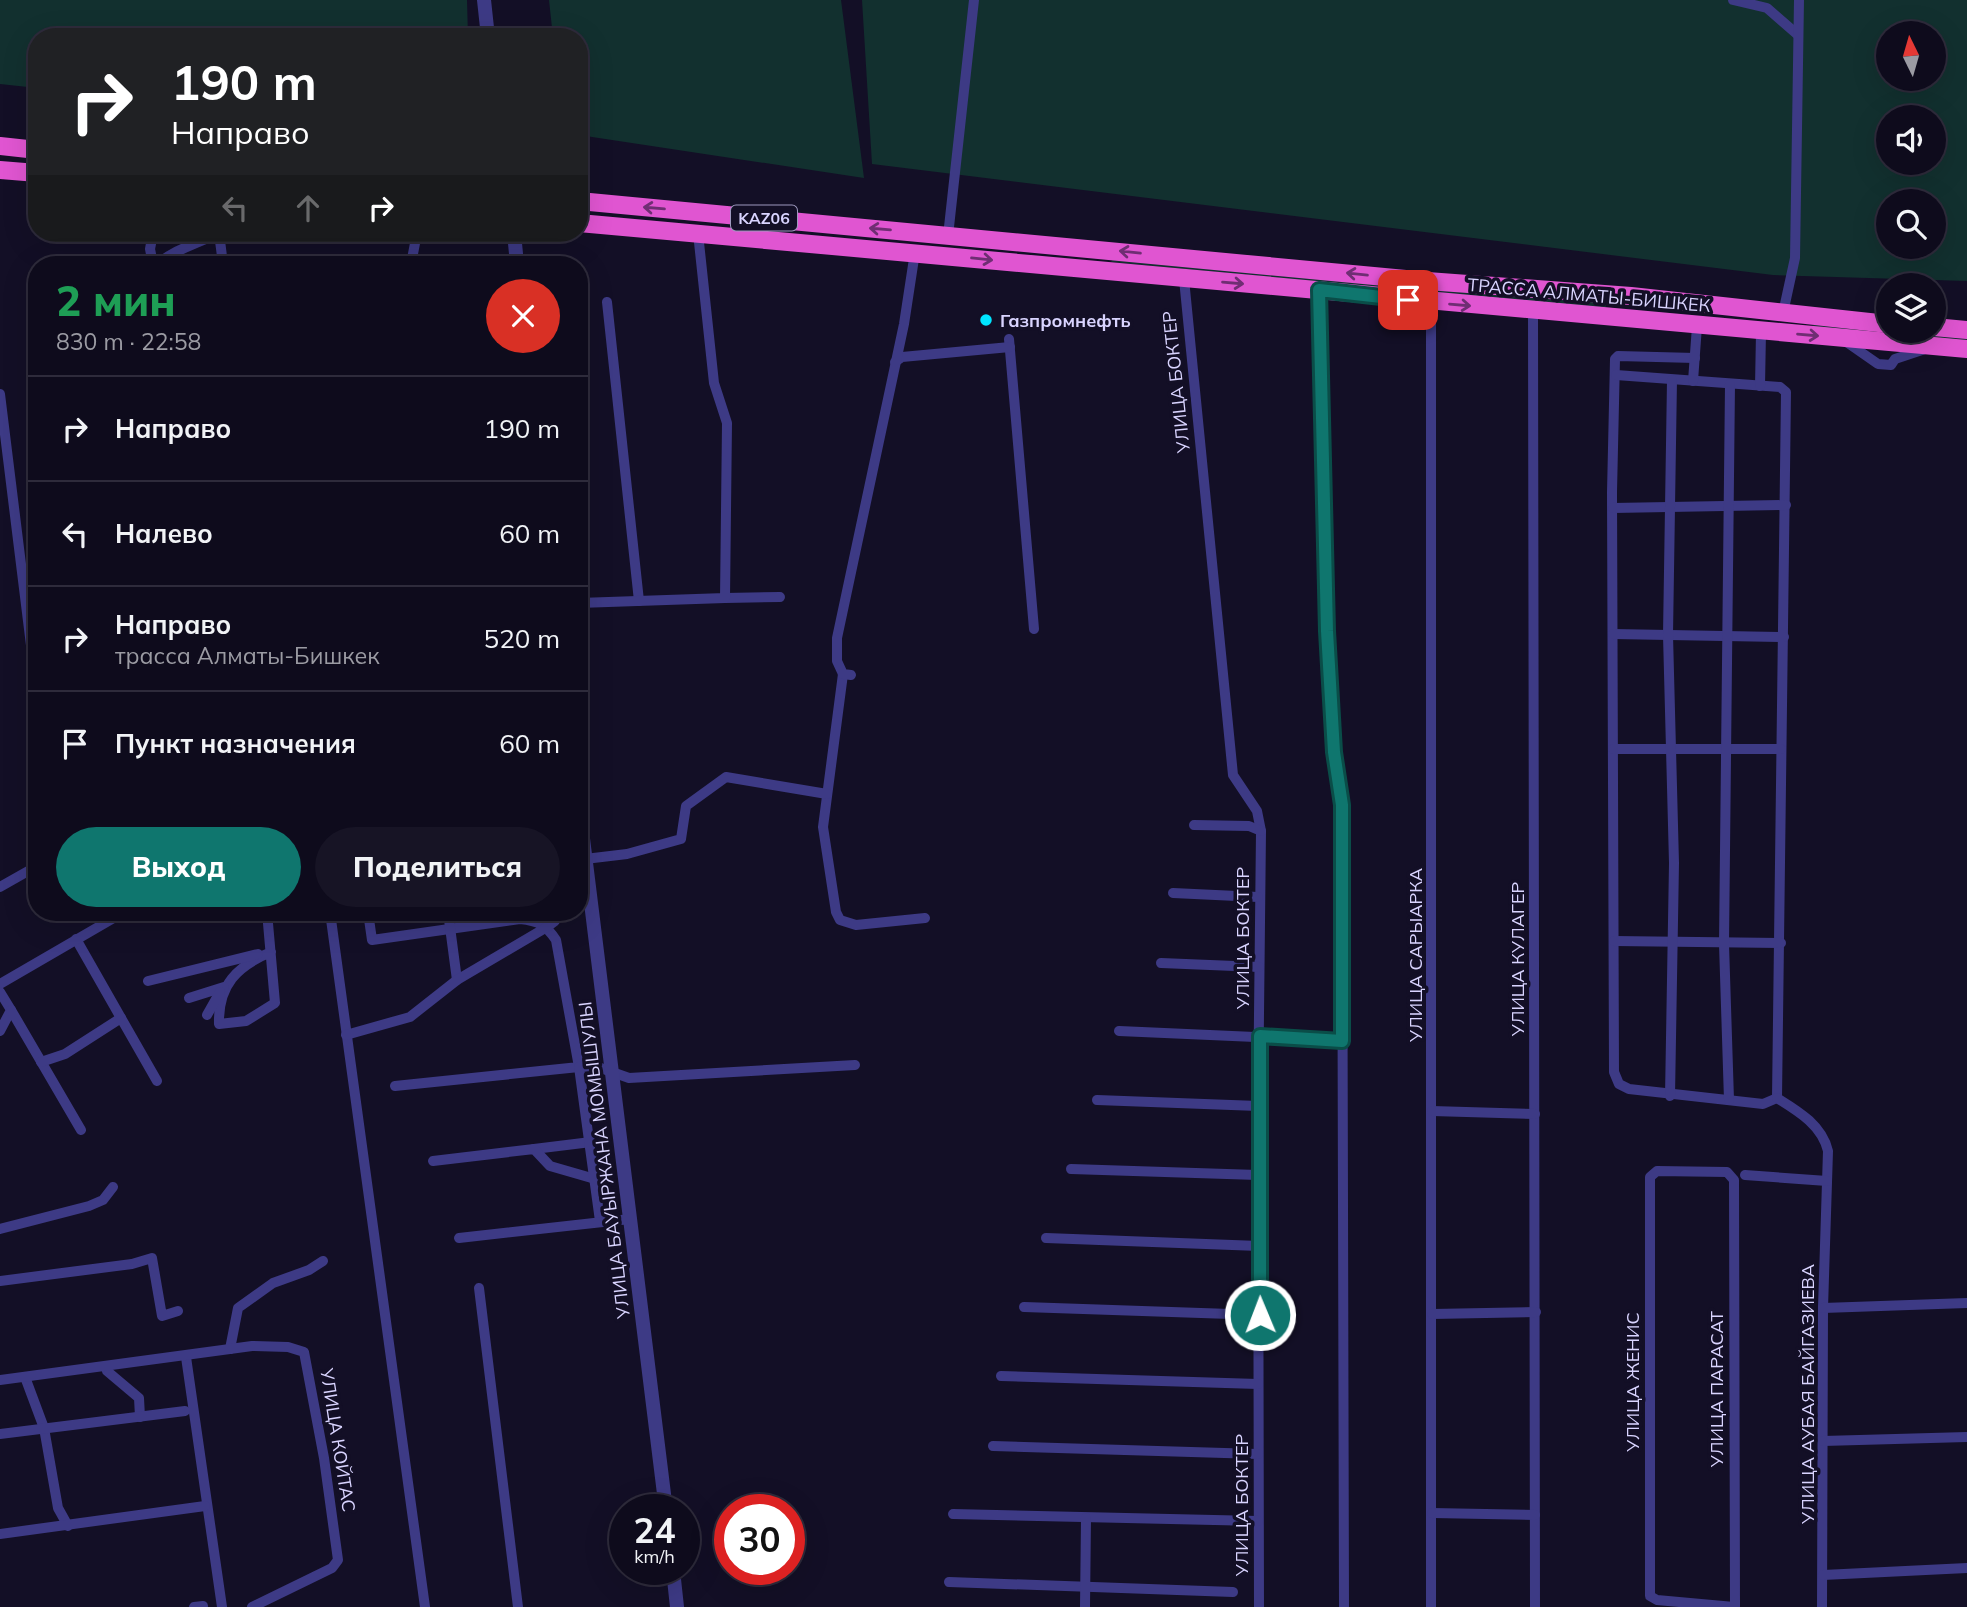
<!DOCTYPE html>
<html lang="ru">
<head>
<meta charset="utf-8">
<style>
	body { margin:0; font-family:Mulish,sans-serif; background:#171425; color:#f1f3f6; height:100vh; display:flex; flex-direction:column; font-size:26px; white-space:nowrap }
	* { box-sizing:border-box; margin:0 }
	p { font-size:23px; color:#9b9ba3 }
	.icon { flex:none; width:38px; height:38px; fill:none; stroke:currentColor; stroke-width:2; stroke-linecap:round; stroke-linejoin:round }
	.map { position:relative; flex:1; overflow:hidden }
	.sheet { position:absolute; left:28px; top:256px; width:560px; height:665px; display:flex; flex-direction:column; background:#0e0b1c; border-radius:28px; box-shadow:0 7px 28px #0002,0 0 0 2px #2e2b3b }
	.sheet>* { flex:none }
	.guide { position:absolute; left:28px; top:28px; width:560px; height:214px; border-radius:28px; box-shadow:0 7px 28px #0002,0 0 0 2px #2e2b3b; background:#202124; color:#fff; overflow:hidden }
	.needle { width:46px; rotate:355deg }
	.tools { position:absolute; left:1876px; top:21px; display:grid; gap:14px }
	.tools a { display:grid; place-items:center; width:70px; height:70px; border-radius:50%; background:#0e0b1c; box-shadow:0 7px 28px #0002,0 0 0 2px #2e2b3b; font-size:35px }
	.speed { position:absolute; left:609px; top:1494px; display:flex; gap:14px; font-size:35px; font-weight:700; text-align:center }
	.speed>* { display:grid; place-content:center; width:91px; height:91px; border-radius:50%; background:#0e0b1c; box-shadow:0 7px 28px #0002,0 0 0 2px #2e2b3b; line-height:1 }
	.speed small { font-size:18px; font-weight:400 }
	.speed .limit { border:10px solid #d22; background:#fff; color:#111 }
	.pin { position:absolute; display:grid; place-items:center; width:60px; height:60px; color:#fff; margin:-30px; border-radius:14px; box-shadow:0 4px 10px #0006 }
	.me { position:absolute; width:77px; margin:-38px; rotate:359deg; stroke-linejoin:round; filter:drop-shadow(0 0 5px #0008) }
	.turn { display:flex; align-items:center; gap:24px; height:147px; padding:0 28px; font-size:32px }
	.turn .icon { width:91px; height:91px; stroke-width:2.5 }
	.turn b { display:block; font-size:49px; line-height:60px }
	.lanes { display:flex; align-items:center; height:66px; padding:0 28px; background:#0003; justify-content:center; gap:35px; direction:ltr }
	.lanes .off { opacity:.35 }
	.round { display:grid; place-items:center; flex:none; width:74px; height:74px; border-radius:37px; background:#171425 }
	.head { display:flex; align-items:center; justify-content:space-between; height:119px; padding:0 28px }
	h1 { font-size:42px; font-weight:800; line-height:52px; color:#1e9e55 }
	.cta { display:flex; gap:14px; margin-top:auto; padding:14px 28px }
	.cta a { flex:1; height:80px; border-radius:42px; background:#0f766e; color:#fff; font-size:28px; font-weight:800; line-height:80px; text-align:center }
	.cta a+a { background:#171425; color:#f1f3f6 }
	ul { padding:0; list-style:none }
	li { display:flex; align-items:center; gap:21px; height:105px; padding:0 28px; border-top:2px solid #2e2b3b }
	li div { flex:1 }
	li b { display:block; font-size:26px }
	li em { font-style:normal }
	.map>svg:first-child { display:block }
</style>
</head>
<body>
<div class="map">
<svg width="1967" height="1607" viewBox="0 0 1967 1607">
	<rect width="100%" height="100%" fill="#130f26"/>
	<g fill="#12302f" fill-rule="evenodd">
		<polygon points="0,0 467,0 468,37 37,37 37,88 0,84"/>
		<polygon points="549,0 841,0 864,178 579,135 579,37 553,37"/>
		<path d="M862,0H1967V281L1773,275L872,164ZM1888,33H1934V79H1888ZM1888,117H1934V163H1888ZM1888,201H1934V247H1888Z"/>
		<polygon points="1116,255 1607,302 1605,309 1111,262"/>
		<polygon points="1816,323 1967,335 1967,341 1811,327"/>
	</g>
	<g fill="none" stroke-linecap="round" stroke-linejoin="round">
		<g stroke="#3d3a85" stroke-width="10">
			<polyline points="1733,0 1767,8 1798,35"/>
			<polyline points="219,233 223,264"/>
			<polyline points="948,236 974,0"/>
			<polyline points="153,264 150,249 153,233"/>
			<path d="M159,264C167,252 203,242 218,233"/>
			<polyline points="411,264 417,233"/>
			<polyline points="1184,279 1233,775 1257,811 1261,831 1258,1106 1259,1607"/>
			<polyline points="1319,290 1327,631 1334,753 1342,805 1344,1607"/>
			<polyline points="607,302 639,601"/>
			<polyline points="1431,302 1431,1607"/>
			<polyline points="1533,312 1535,1607"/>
			<polyline points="1783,313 1795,258 1799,0"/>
			<polyline points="1009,339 1034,629"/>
			<polyline points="1845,341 1878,364 1891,365 1895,359 1925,349"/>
			<polyline points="1695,358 1618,356 1615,359 1612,492 1614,1072 1619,1084 1629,1089 1763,1104 1777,1098"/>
			<polyline points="895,362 902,357 1010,347"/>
			<polyline points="1616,375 1780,387 1786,392 1777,1098"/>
			<polyline points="1693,381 1697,326"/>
			<polyline points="1760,386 1761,332"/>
			<polyline points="0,394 37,694"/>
			<polyline points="1613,508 1786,505"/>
			<polyline points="725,598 780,597"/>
			<polyline points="579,603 725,598 727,423 714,383 698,233"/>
			<polyline points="1613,634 1784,637"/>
			<polyline points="843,674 823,827 836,912 840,920 856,925 925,918"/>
			<polyline points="851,675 843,674 837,661 837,638 904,324 915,252"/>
			<polyline points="1613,749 1781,749"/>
			<polyline points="1194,825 1249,826 1261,831"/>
			<polyline points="585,859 627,854 681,839 686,806 726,777 827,794"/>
			<polyline points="0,887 37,866"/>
			<polyline points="1173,893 1258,897"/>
			<path d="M267,912L275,1003L246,1021L219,1024C218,985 237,966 271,952"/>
			<polyline points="330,912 425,1607"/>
			<path d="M368,912L372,940L520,919C539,921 546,925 556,940L579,1067L395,1086"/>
			<polyline points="448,912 457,980"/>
			<polyline points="76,939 121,1018"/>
			<polyline points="1614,941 1781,943"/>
			<polyline points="1161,963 1259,967"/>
			<polyline points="148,981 258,954"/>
			<polyline points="0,984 124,912"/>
			<polyline points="0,992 11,1010 0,1031"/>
			<polyline points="189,998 224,987"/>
			<polyline points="11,1010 81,1130"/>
			<polyline points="207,1015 220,992"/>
			<polyline points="1119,1031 1342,1041"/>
			<polyline points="346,1035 410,1017 457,980 547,927 555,921 555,912"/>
			<polyline points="41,1062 65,1054 121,1018 157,1081"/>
			<polyline points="1670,1096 1674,863 1668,635 1672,380"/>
			<path d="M1777,1098C1798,1111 1822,1125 1828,1151L1823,1308L1822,1607"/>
			<polyline points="1097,1100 1258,1106"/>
			<polyline points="1729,1100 1724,944 1730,384"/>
			<polyline points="1432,1111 1535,1114"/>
			<polyline points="534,1149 591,1142"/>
			<polyline points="433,1161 534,1149 550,1166 595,1179"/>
			<polyline points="1071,1169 1258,1175"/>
			<polyline points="1745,1175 1827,1181"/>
			<polyline points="600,1221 579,1067 595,1066 629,1078 855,1065"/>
			<polyline points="0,1229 89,1206 103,1200 113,1187"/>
			<polyline points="459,1238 630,1219"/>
			<polyline points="1046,1238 1259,1246"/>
			<polyline points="0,1281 132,1264 152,1258 162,1316 178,1311"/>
			<polyline points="479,1288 518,1607"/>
			<polyline points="1024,1307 1260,1315"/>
			<polyline points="1823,1308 1967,1303"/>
			<polyline points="1432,1314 1536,1312"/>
			<polyline points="230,1349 238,1308 273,1283 309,1270 323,1261"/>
			<polyline points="186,1357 222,1607"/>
			<polyline points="106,1367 107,1371 139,1398 140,1417"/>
			<polyline points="1001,1376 1258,1384"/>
			<polyline points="25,1377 44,1428 58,1508 68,1526"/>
			<polyline points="0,1380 252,1346 288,1347 304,1352 324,1458 338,1560 332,1568 252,1607"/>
			<polyline points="0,1434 185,1411"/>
			<polyline points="1823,1441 1967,1437"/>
			<polyline points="993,1446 1258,1454"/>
			<polyline points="1432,1513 1535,1515"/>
			<polyline points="953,1514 1258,1521"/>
			<polyline points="0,1534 205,1506"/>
			<polyline points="1823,1575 1967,1568"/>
			<polyline points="949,1582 1233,1592"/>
			<polyline points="194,1607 203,1606"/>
			<polyline points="1085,1607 1086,1518"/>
			<polyline points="1734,1607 1657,1600 1650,1596 1650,1177 1657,1171 1727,1172 1734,1180 1735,1607"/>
		</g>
		<g stroke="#3d3a85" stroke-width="14">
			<polyline points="484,0 488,37"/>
			<polyline points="514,233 517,264"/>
			<polyline points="579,806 666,1510"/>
			<polyline points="673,1570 677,1607"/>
		</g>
		<g stroke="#e055d1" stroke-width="18">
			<polyline points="0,146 37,150"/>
			<polyline points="0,170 37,173"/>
			<polyline points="579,201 1427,281 1631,296 1888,324"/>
			<polyline points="579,223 1967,349"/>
			<polyline points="1934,327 1967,330"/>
		</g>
	</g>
	<defs><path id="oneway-shaft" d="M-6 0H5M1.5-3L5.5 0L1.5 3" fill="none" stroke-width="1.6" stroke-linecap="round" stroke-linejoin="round" transform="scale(1.75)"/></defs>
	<g stroke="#6f2e73">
		<use href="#oneway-shaft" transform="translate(654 208) rotate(-175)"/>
		<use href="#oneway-shaft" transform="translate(880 229) rotate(-175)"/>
		<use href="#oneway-shaft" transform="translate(1130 252) rotate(-174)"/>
		<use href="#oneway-shaft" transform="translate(982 259) rotate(6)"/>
		<use href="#oneway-shaft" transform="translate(1357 274) rotate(-174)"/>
		<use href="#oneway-shaft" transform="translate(1233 283) rotate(5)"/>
		<use href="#oneway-shaft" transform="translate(1460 305) rotate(5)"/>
		<use href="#oneway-shaft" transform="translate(1808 335) rotate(5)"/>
	</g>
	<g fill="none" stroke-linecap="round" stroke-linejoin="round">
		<defs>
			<polyline id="route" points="1260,1315 1260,1036 1342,1041 1342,805 1334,752 1327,631 1319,290 1408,300"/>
		</defs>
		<use href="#route" stroke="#0a4d48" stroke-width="18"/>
		<use href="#route" stroke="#0f766e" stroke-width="12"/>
	</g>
	<circle fill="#00e5ff" stroke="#130f26" stroke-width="2.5" cx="986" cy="320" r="7"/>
	<g text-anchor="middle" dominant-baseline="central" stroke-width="7" stroke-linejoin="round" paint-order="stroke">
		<rect fill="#130f26" stroke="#9e99be" stroke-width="2" x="731" y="205.5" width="66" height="25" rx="5"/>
		<g font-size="16" font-weight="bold" fill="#d9d4ff">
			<text x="764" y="218">KАZ06</text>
		</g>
		<g font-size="18" fill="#d9d4ff" stroke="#130f26">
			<text transform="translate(1589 295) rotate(5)">ТРАССА АЛМАТЫ-БИШКЕК</text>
			<text transform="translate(1176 382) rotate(-96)">УЛИЦА БОКТЕР</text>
			<text transform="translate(1242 938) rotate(-90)">УЛИЦА БОКТЕР</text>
			<text transform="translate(1415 955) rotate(-90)">УЛИЦА САРЫАРКА</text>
			<text transform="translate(1517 959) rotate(-90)">УЛИЦА КУЛАГЕР</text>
			<text transform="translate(604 1160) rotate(-97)">УЛИЦА БАУЫРЖАНА МОМЫШУЛЫ</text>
			<text transform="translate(1632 1382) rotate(-90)">УЛИЦА ЖЕНИС</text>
			<text transform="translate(1716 1389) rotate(-90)">УЛИЦА ПАРАСАТ</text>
			<text transform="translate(1807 1394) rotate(-90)">УЛИЦА АУБАЯ БАЙГАЗИЕВА</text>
			<text transform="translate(338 1440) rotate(81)">УЛИЦА КОЙТАС</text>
			<text transform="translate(1241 1505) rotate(-90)">УЛИЦА БОКТЕР</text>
		</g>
		<g font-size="18" font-weight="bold" fill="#d9d4ff" stroke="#130f26" text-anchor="start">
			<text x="1000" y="320">Газпромнефть</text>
		</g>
	</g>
</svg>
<div class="tools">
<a><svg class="needle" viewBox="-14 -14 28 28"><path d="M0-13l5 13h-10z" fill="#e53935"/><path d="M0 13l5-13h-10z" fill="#9b9ba3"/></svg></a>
<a><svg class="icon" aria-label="sound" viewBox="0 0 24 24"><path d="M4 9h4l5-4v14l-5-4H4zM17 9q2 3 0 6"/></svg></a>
<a><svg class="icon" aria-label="search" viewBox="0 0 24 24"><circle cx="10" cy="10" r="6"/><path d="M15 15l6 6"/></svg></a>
<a><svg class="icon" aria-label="layers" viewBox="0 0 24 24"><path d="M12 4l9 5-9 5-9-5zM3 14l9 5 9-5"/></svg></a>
</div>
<div class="speed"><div>24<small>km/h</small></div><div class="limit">30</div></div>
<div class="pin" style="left:1408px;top:300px;background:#d93025"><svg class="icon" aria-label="arrive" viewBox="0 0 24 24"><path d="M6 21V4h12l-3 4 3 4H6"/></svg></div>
<svg class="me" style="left:1260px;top:1315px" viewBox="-20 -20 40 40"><circle r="17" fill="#0f766e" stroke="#fff" stroke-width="3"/><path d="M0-11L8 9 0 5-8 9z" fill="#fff"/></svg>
<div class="guide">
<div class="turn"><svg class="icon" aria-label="right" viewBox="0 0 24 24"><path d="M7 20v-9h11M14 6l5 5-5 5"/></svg><div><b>190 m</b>Направо</div></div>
<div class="lanes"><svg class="icon off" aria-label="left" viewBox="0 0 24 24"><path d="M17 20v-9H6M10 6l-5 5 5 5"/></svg><svg class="icon off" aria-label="ahead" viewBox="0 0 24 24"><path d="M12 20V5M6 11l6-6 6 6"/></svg><svg class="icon" aria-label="right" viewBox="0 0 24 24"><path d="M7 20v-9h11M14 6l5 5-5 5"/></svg></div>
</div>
<section class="sheet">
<div class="head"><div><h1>2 мин</h1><p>830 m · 22:58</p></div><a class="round" style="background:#d93025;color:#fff"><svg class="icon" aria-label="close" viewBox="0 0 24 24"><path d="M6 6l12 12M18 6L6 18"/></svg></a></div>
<ul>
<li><svg class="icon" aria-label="right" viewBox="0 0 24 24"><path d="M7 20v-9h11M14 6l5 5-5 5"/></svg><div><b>Направо</b></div><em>190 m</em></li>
<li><svg class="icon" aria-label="left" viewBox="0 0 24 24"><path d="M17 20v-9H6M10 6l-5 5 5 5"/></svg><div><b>Налево</b></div><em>60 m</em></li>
<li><svg class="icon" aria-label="right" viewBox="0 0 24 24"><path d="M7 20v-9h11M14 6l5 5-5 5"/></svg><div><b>Направо</b><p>трасса Алматы-Бишкек</p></div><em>520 m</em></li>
<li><svg class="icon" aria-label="arrive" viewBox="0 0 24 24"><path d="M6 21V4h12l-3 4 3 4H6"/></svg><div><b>Пункт назначения</b></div><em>60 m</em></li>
</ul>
<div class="cta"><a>Выход</a><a>Поделиться</a></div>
</section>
</div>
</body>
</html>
